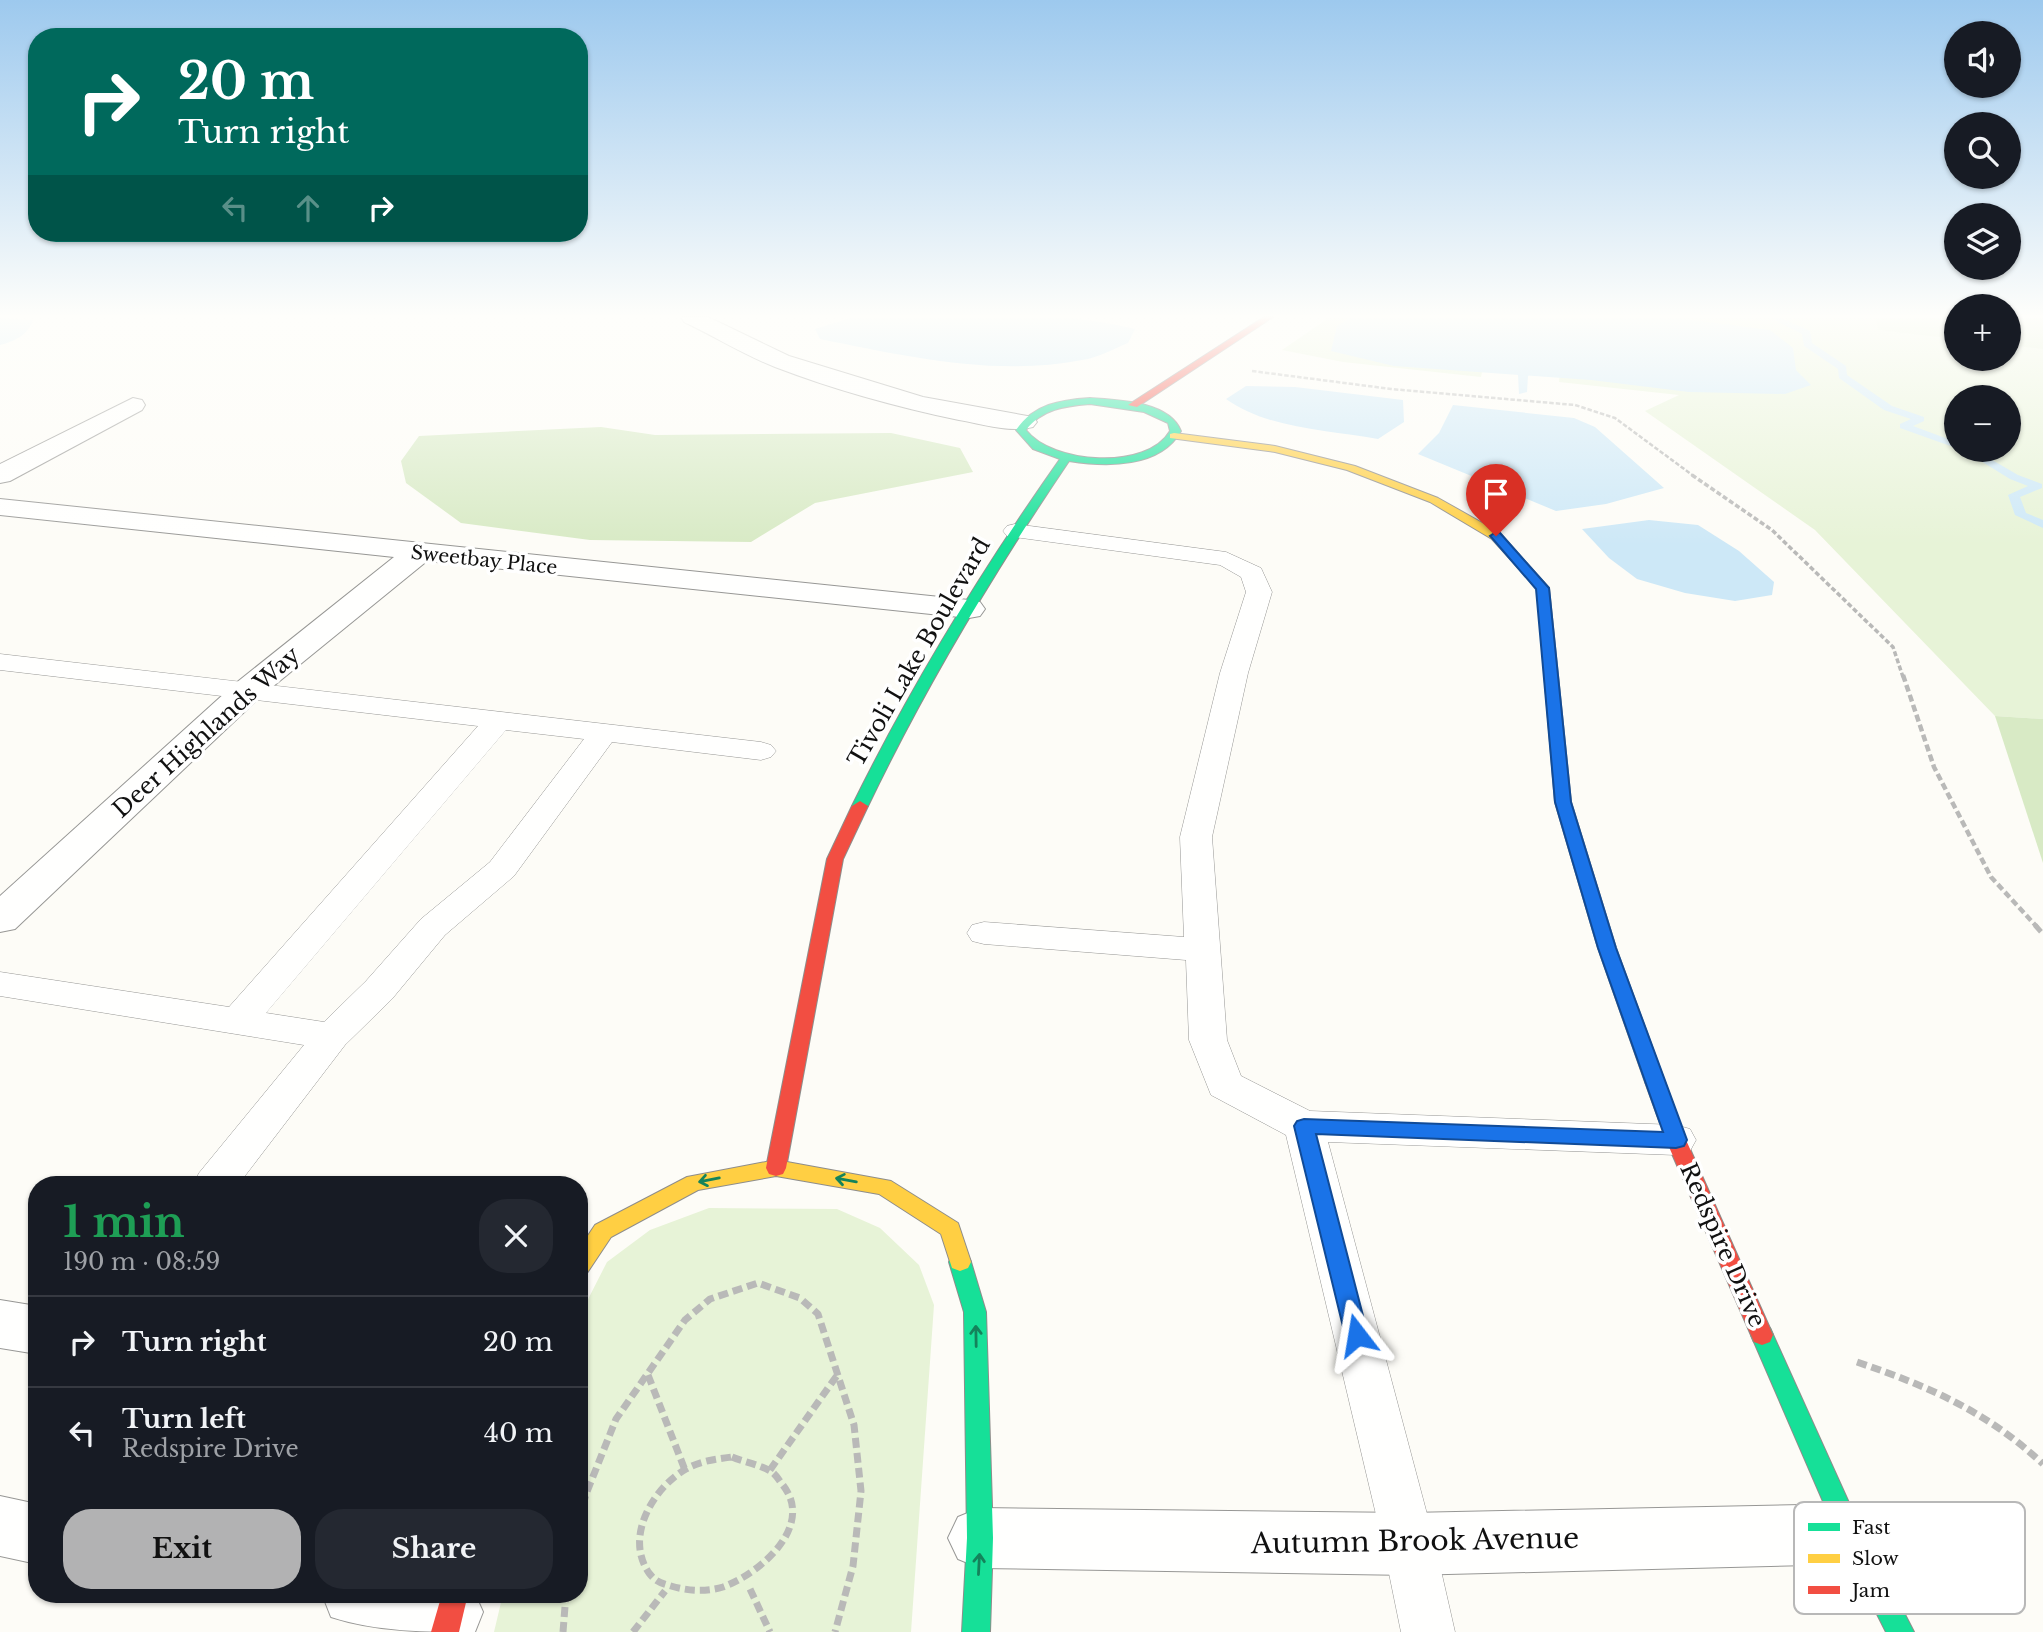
<!DOCTYPE html>
<html lang="en">
<head>
<meta charset="utf-8">
<style>
	body { margin:0; font-family:"Libre Baskerville",serif; background:#242831; color:#f1f3f6; height:100vh; display:flex; flex-direction:column; font-size:26px; white-space:nowrap }
	* { box-sizing:border-box; margin:0 }
	p { font-size:23px; color:#9ea1a6 }
	.icon { flex:none; width:38px; height:38px; fill:none; stroke:currentColor; stroke-width:2; stroke-linecap:round; stroke-linejoin:round }
	.map { position:relative; flex:1; overflow:hidden }
	.panel { position:absolute; left:28px; top:1176px; width:560px; height:427px; display:flex; flex-direction:column; background:#171b24; border-radius:28px; box-shadow:0 2px 5px #0004 }
	.panel>* { flex:none }
	.hud { position:absolute; left:28px; top:28px; width:560px; height:214px; border-radius:28px; box-shadow:0 2px 5px #0004; background:#00695c; color:#fff; overflow:hidden }
	.controls { position:absolute; left:1944px; top:21px; display:grid; gap:14px }
	.controls a { display:grid; place-items:center; width:77px; height:77px; border-radius:50%; background:#171b24; box-shadow:0 2px 5px #0004; font-size:35px }
	.pin { position:absolute; display:grid; place-items:center; width:60px; height:60px; color:#fff; margin:-72px -30px; border-radius:50% 50% 50% 0; rotate:-45deg; box-shadow:0 0 7px #0007 }
	.pin .icon { rotate:45deg }
	.me { position:absolute; width:77px; margin:-38px; rotate:346deg; stroke-linejoin:round; filter:drop-shadow(0 0 5px #0008) }
	.turn { display:flex; align-items:center; gap:24px; height:147px; padding:0 35px; font-size:32px }
	.turn .icon { width:91px; height:91px; stroke-width:2.5 }
	.turn b { display:block; font-size:49px; line-height:60px }
	.lanes { display:flex; align-items:center; height:66px; padding:0 35px; background:#0003; justify-content:center; gap:35px; direction:ltr }
	.lanes .off { opacity:.35 }
	.round { display:grid; place-items:center; flex:none; width:74px; height:74px; border-radius:28px; background:#242831 }
	.summary { display:flex; align-items:center; justify-content:space-between; height:119px; padding:0 35px }
	h1 { font-size:42px; font-weight:800; line-height:52px; color:#1e9e55 }
	.cta { display:flex; gap:14px; margin-top:auto; padding:14px 35px }
	.cta a { flex:1; height:80px; border-radius:28px; background:#b2b2b3; color:#111; font-size:28px; font-weight:800; line-height:80px; text-align:center }
	.cta a+a { background:#242831; color:#f1f3f6 }
	ul { padding:0; list-style:none }
	li { display:flex; align-items:center; gap:21px; height:91px; padding:0 35px; border-top:2px solid #363941 }
	li div { flex:1 }
	li b { display:block; font-size:26px }
	li em { font-style:normal }
	.map>svg:first-child { display:block }
</style>
</head>
<body>
<div class="map">
<svg width="2043" height="1632" viewBox="0 0 2043 1632">
	<rect width="100%" height="100%" fill="#fdfcf7"/>
	<g fill="#e7f3d7" fill-rule="evenodd">
		<path d="M1330,317H1956V359H2009V317H2043V719L1995,716L1815,530L1645,411L1679,395L1559,382L1561,363L1486,355L1481,377L1343,362L1282,350ZM1956,397H2009V450H1956Z"/>
		<polygon points="709,1208 837,1209 880,1228 919,1265 934,1305 911,1632 494,1632 503,1594 579,1594 579,1317 607,1262 650,1230"/>
	</g>
	<g fill="#d8eac5">
		<polygon points="1875,317 1956,317 1956,339 1878,330"/>
		<polygon points="2009,317 2043,317 2043,349 2009,345"/>
		<polygon points="601,427 655,435 891,433 960,448 973,472 815,503 751,542 590,540 461,523 406,483 401,461 419,436"/>
		<polygon points="1995,716 2043,719 2043,863"/>
	</g>
	<g fill="#cde8f7">
		<path d="M853,317C944,317 1046,307 1135,329L1128,343C1113,349 1098,358 1082,360C995,377 905,356 820,339L815,329Z"/>
		<polygon points="1351,317 1669,317 1770,330 1793,348 1796,370 1811,385 1785,394 1689,392 1591,380 1394,366 1331,351 1337,326"/>
		<path d="M0,318L33,320C28,335 15,341 0,345Z"/>
		<path d="M1246,386L1295,387L1403,400L1404,422L1378,439C1328,430 1268,429 1226,399Z"/>
		<polygon points="1453,405 1574,418 1595,427 1664,488 1606,504 1556,511 1418,454 1439,433"/>
		<polygon points="1649,520 1698,525 1739,551 1774,582 1772,595 1735,601 1685,593 1637,579 1609,558 1582,529"/>
	</g>
	<g fill="none" stroke-linecap="round" stroke-linejoin="round">
		<g fill="#cde8f7" fill-rule="evenodd">
			<polygon points="1769,317 1779,317 1810,331 1812,343 1846,366 1847,375 1892,406 1924,417 1924,421 1913,426 1956,442 1956,448 1900,428 1900,424 1911,419 1884,410 1839,378 1838,369 1804,346 1802,334"/>
			<polygon points="1536,358 1541,361 1528,376 1527,392 1519,394 1518,375"/>
			<polygon points="1963,450 1975,450 2018,475 2042,484 2042,488 2020,497 2026,513 2043,520 2043,528 2015,515 2008,495 2028,486 2010,479"/>
		</g>
		<defs>
			<g id="lane">
				<polygon points="1015,524 1226,552 1261,568 1272,592 1248,673 1212,837 1227,1040 1241,1076 1310,1111 1676,1125 1690,1129 1696,1140 1690,1151 1676,1155 1328,1142 1435,1544 1455,1632 1401,1632 1383,1544 1286,1135 1211,1095 1189,1040 1186,960 984,944 972,941 967,933 972,925 984,922 1184,937 1180,837 1220,673 1246,592 1241,577 1220,565 1007,536 1003,531 1007,526"/>
				<path d="M0,654L761,742L771,745L776,751L771,757L761,760L612,742L514,876L445,935L392,999L345,1045L238,1185H193L199,1173L304,1045L0,996V972L229,1007L478,726L0,670ZM506,730L584,739L490,862L421,919L366,981L324,1022L266,1013Z"/>
			</g>
			<g id="street">
				<path d="M681,317H708L789,356L923,397L1033,417L1037,422L1033,427C1009,433 983,424 959,420C897,407 835,390 775,367C744,355 714,336 684,322Z"/>
				<polygon points="133,398 142,400 145,405 142,410 10,481 0,483 0,464"/>
				<polygon points="0,499 969,600 980,602 985,609 980,616 969,618 427,561 260,697 15,929 0,932 0,896 236,683 394,557 0,515"/>
				<polygon points="0,1300 37,1306 37,1354 0,1348"/>
				<polygon points="0,1496 37,1504 37,1564 0,1556"/>
				<polygon points="1850,1504 1872,1513 1881,1534 1872,1555 1850,1564 1409,1575 980,1568 958,1559 948,1538 958,1517 980,1508 1409,1513"/>
				<path d="M322,1594H475L483,1612L475,1632C425,1632 378,1632 331,1617Z"/>
			</g>
			<g id="fast">
				<path d="M1090,398C1118,400 1169,401 1181,431C1160,468 1107,467 1069,461C994,572 926,685 868,806L860,811L854,809L852,806C912,684 982,570 1060,459L1033,449L1016,430C1034,404 1060,400 1090,398ZM1090,404L1144,412L1168,423L1170,431C1147,471 1052,464 1026,430C1042,409 1065,406 1090,404Z"/>
				<polygon points="1543,584 1549,588 1571,802 1616,948 1665,1082 1662,1087 1655,1089 1648,1087 1645,1082 1598,948 1555,802 1537,588"/>
				<polygon points="960,1253 968,1256 971,1262 986,1312 993,1538 990,1632 962,1632 967,1538 964,1312 949,1262 952,1256"/>
				<polygon points="1762,1325 1770,1328 1859,1525 1914,1632 1886,1632 1841,1543 1751,1335 1754,1328"/>
			</g>
			<g id="slow">
				<polygon points="1174,433 1275,446 1355,466 1438,498 1500,533 1549,588 1543,592 1539,591 1492,539 1430,502 1347,470 1275,452 1170,438 1170,434"/>
				<polygon points="776,1160 891,1181 958,1223 971,1262 968,1268 960,1271 952,1268 941,1234 879,1194 776,1176 698,1190 611,1237 587,1273 579,1276 579,1249 595,1225 687,1177"/>
			</g>
			<g id="jam">
				<polygon points="1264,317 1273,317 1137,407 1128,405"/>
				<polygon points="860,801 868,806 843,859 786,1168 783,1174 776,1176 769,1174 766,1168 827,859 852,806"/>
				<polygon points="1655,1075 1662,1077 1665,1082 1686,1140 1773,1335 1770,1342 1762,1345 1754,1342 1666,1140 1645,1082 1648,1077"/>
				<polygon points="442,1594 468,1594 459,1632 431,1632"/>
			</g>
		</defs>
		<use href="#lane" stroke="#979795" stroke-width="1"/>
		<use href="#street" stroke="#979795" stroke-width="2"/>
		<use href="#fast" stroke="#8e8d8b" stroke-width="2"/>
		<use href="#slow" stroke="#8e8d8b" stroke-width="2"/>
		<use href="#jam" stroke="#8e8d8b" stroke-width="2"/>
		<polyline stroke="#b9b9b8" stroke-width="2.5" stroke-dasharray="4.5 2" stroke-linecap="butt" points="1252,371 1391,389 1575,405 1615,418 1695,477"/>
		<polyline stroke="#b9b9b8" stroke-width="3.5" stroke-dasharray="5 2.5" stroke-linecap="butt" points="1692,475 1772,530 1893,647 1903,677"/>
		<polyline stroke="#b9b9b8" stroke-width="4.5" stroke-dasharray="7 3.5" stroke-linecap="butt" points="1903,675 1934,767 1991,877 2037,927"/>
		<polyline stroke="#b9b9b8" stroke-width="5" stroke-dasharray="9 4.5" stroke-linecap="butt" points="2035,925 2043,934"/>
		<g stroke="#b9b9b8" stroke-width="7" stroke-dasharray="10 5" stroke-linecap="butt">
			<path d="M1857,1362C1930,1387 1986,1411 2043,1464"/>
			<polyline points="648,1375 685,1470"/>
			<path d="M732,1457C744,1462 761,1465 772,1472C776,1475 779,1480 782,1484C816,1525 761,1573 723,1587C706,1592 688,1591 671,1586C661,1583 656,1582 649,1573C624,1537 653,1488 686,1469C700,1461 716,1459 732,1457Z"/>
			<polyline points="770,1470 838,1374"/>
			<polyline points="579,1520 586,1494 616,1419 685,1320 710,1299 758,1283 800,1298 818,1314 854,1425 861,1491 853,1566 835,1632"/>
			<polyline points="750,1589 770,1632"/>
			<polyline points="563,1632 566,1594"/>
			<polyline points="633,1632 665,1591"/>
		</g>
		<use href="#lane" fill="#fffffe" fill-rule="evenodd"/>
		<use href="#street" fill="#fffffe" fill-rule="evenodd"/>
		<use href="#fast" fill="#16e098" fill-rule="evenodd"/>
		<use href="#slow" fill="#ffcf43" fill-rule="evenodd"/>
		<use href="#jam" fill="#f24e42" fill-rule="evenodd"/>
	</g>
	<defs><path id="oneway-shaft" d="M-6 0H5M1.5-3L5.5 0L1.5 3" fill="none" stroke-width="1.6" stroke-linecap="round" stroke-linejoin="round" transform="scale(1.75)"/></defs>
	<g stroke="#14835b">
		<use href="#oneway-shaft" transform="translate(709 1180) rotate(169)"/>
		<use href="#oneway-shaft" transform="translate(846 1180) rotate(-170)"/>
		<use href="#oneway-shaft" transform="translate(976 1336) rotate(-91)"/>
		<use href="#oneway-shaft" transform="translate(979 1564) rotate(-87)"/>
	</g>
	<linearGradient id="sky" x2="0" y2="1"><stop stop-color="#9dc9ee"/><stop offset="0.58" stop-color="#fefefb"/><stop offset="1" stop-color="#fefefb" stop-opacity="0"/></linearGradient>
	<rect width="2043" height="545" fill="url(#sky)"/>
	<polygon fill="#1a73e8" stroke="#114b97" stroke-width="2" points="1496,532 1500,533 1549,588 1571,802 1616,948 1687,1140 1684,1146 1676,1148 1316,1134 1368,1335 1365,1342 1357,1345 1349,1342 1345,1335 1294,1126 1297,1121 1304,1119 1663,1132 1598,948 1555,802 1536,589 1492,538 1490,536"/>
	<g text-anchor="middle" dominant-baseline="central" stroke-width="7" stroke-linejoin="round" paint-order="stroke">
		<g font-size="19" fill="#111" stroke="#fff">
			<text transform="translate(484 560) rotate(6)">Sweetbay Place</text>
		</g>
		<g font-size="23" fill="#111" stroke="#fff">
			<text transform="translate(919 652) rotate(-60)">Tivoli Lake Boulevard</text>
			<text transform="translate(206 732) rotate(-42)">Deer Highlands Way</text>
			<text transform="translate(1723 1245) rotate(66)">Redspire Drive</text>
		</g>
		<g font-size="28" fill="#111" stroke="#fff">
			<text transform="translate(1415 1541) rotate(-1)">Autumn Brook Avenue</text>
		</g>
	</g>
	<rect x="1794" y="1502" width="231" height="112" rx="10" fill="#fff" stroke="#b8b8b8" stroke-width="2"/>
	<rect x="1808" y="1523" width="32" height="8" fill="#16e098"/>
	<rect x="1808" y="1554" width="32" height="9" fill="#ffcf43"/>
	<rect x="1808" y="1586" width="32" height="8" fill="#f24e42"/>
	<g font-size="19" fill="#111">
		<text x="1852" y="1534">Fast</text>
		<text x="1852" y="1565">Slow</text>
		<text x="1852" y="1597">Jam</text>
	</g>
</svg>
<div class="controls">
<a><svg class="icon" aria-label="sound" viewBox="0 0 24 24"><path d="M4 9h4l5-4v14l-5-4H4zM17 9q2 3 0 6"/></svg></a>
<a><svg class="icon" aria-label="search" viewBox="0 0 24 24"><circle cx="10" cy="10" r="6"/><path d="M15 15l6 6"/></svg></a>
<a><svg class="icon" aria-label="layers" viewBox="0 0 24 24"><path d="M12 4l9 5-9 5-9-5zM3 14l9 5 9-5"/></svg></a>
<a>+</a>
<a>−</a>
</div>
<div class="pin" style="left:1496px;top:536px;background:#d93025"><svg class="icon" aria-label="arrive" viewBox="0 0 24 24"><path d="M6 21V4h12l-3 4 3 4H6"/></svg></div>
<svg class="me" style="left:1357px;top:1335px" viewBox="-20 -20 40 40"><path d="M0-17L14 15 0 8-14 15z" fill="#1a73e8" stroke="#fff" stroke-width="4"/></svg>
<div class="hud">
<div class="turn"><svg class="icon" aria-label="right" viewBox="0 0 24 24"><path d="M7 20v-9h11M14 6l5 5-5 5"/></svg><div><b>20 m</b>Turn right</div></div>
<div class="lanes"><svg class="icon off" aria-label="left" viewBox="0 0 24 24"><path d="M17 20v-9H6M10 6l-5 5 5 5"/></svg><svg class="icon off" aria-label="ahead" viewBox="0 0 24 24"><path d="M12 20V5M6 11l6-6 6 6"/></svg><svg class="icon" aria-label="right" viewBox="0 0 24 24"><path d="M7 20v-9h11M14 6l5 5-5 5"/></svg></div>
</div>
<section class="panel">
<div class="summary"><div><h1>1 min</h1><p>190 m · 08:59</p></div><a class="round"><svg class="icon" aria-label="close" viewBox="0 0 24 24"><path d="M6 6l12 12M18 6L6 18"/></svg></a></div>
<ul>
<li><svg class="icon" aria-label="right" viewBox="0 0 24 24"><path d="M7 20v-9h11M14 6l5 5-5 5"/></svg><div><b>Turn right</b></div><em>20 m</em></li>
<li><svg class="icon" aria-label="left" viewBox="0 0 24 24"><path d="M17 20v-9H6M10 6l-5 5 5 5"/></svg><div><b>Turn left</b><p>Redspire Drive</p></div><em>40 m</em></li>
</ul>
<div class="cta"><a>Exit</a><a>Share</a></div>
</section>
</div>
</body>
</html>
